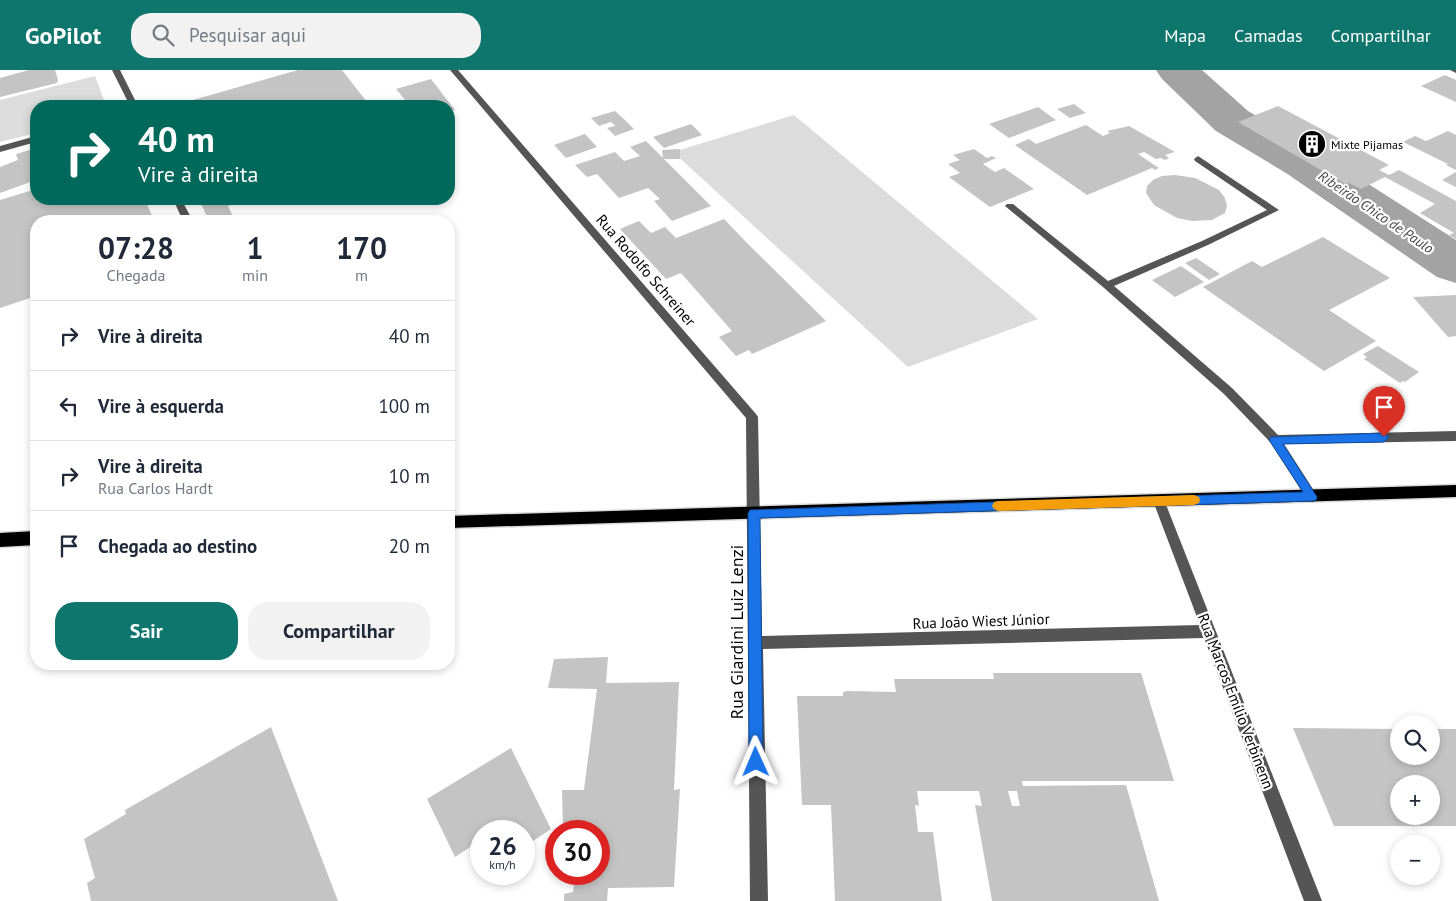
<!DOCTYPE html>
<html lang="pt">
<head>
<meta charset="utf-8">
<style>
	body { margin:0; font-family:"PT Sans",sans-serif; background:#f2f2f3; color:#1f2937; height:100vh; display:flex; flex-direction:column; font-size:19px; white-space:nowrap }
	* { box-sizing:border-box; margin:0 }
	p { font-size:16px; color:#747a83 }
	.icon { flex:none; width:28px; height:28px; fill:none; stroke:currentColor; stroke-width:2; stroke-linecap:round; stroke-linejoin:round }
	.map { position:relative; flex:1; overflow:hidden }
	.side { position:absolute; left:30px; top:145px; width:425px; height:455px; display:flex; flex-direction:column; background:#fff; border-radius:20px; box-shadow:0 2px 8px #0003 }
	.side>* { flex:none }
	.hud { position:absolute; left:30px; top:30px; width:425px; height:105px; border-radius:20px; box-shadow:0 2px 8px #0003; background:#00695c; color:#fff; overflow:hidden }
	.controls { position:absolute; left:1390px; top:645px; display:grid; gap:10px }
	.controls a { display:grid; place-items:center; width:50px; height:50px; border-radius:50%; background:#fff; box-shadow:0 2px 8px #0003; font-size:25px }
	.speed { position:absolute; left:470px; top:750px; display:flex; gap:10px; font-size:25px; font-weight:700; text-align:center }
	.speed>* { display:grid; place-content:center; width:65px; height:65px; border-radius:50%; background:#fff; box-shadow:0 2px 8px #0003; line-height:1 }
	.speed small { font-size:12px; font-weight:400 }
	.speed .limit { border:8px solid #d22; background:#fff; color:#111 }
	.pin { position:absolute; display:grid; place-items:center; width:42px; height:42px; color:#fff; margin:-51px -21px; border-radius:50% 50% 50% 0; rotate:-45deg; box-shadow:0 0 5px #0007 }
	.pin .icon { rotate:45deg }
	.me { position:absolute; width:55px; margin:-28px; rotate:359deg; stroke-linejoin:round; filter:drop-shadow(0 0 4px #0008) }
	.turn { display:flex; align-items:center; gap:18px; height:105px; padding:0 25px; font-size:22px }
	.turn .icon { width:65px; height:65px; stroke-width:2.5 }
	.turn b { display:block; font-size:35px; line-height:42px }
	.eta { display:flex; justify-content:space-evenly; align-items:center; height:85px; text-align:center }
	.eta b { font-size:30px; font-weight:800; line-height:35px }
	.cta { display:flex; gap:10px; margin-top:auto; padding:10px 25px }
	.cta a { flex:1; height:58px; border-radius:20px; background:#0f766e; color:#fff; font-size:20px; font-weight:800; line-height:58px; text-align:center }
	.cta a+a { background:#f2f2f3; color:#1f2937 }
	ul { padding:0; list-style:none }
	li { display:flex; align-items:center; gap:15px; height:70px; padding:0 25px; border-top:1px solid #e0e1e3 }
	li div { flex:1 }
	li b { display:block; font-size:19px }
	li em { font-style:normal }
	header { display:flex; align-items:center; gap:30px; box-sizing:border-box; height:70px; padding:0 25px; background:#0f766e; color:#fff }
	header strong { font-size:24px }
	nav { display:flex; gap:28px; margin-inline-start:auto; font-size:18px }
	.search { width:350px; height:45px; background:#f2f2f3; display:flex; align-items:center; gap:12px; box-sizing:border-box; padding:0 18px; border-radius:20px; color:#747a83; font-size:19px }
	.map>svg:first-child { display:block }
</style>
</head>
<body>
<header>
<strong>GoPilot</strong>
<div class="search"><svg class="icon" aria-label="search" viewBox="0 0 24 24"><circle cx="10" cy="10" r="6"/><path d="M15 15l6 6"/></svg>Pesquisar aqui</div>
<nav><a>Mapa</a><a>Camadas</a><a>Compartilhar</a></nav>
</header>
<div class="map">
<svg width="1456" height="831" viewBox="0 0 1456 831">
	<rect width="100%" height="100%" fill="#fff"/>
	<g fill="#dcdcdc">
		<polygon points="95,6 106,36 36,36 36,63 0,72 0,30"/>
		<polygon points="794,45 1038,249 908,297 673,82"/>
	</g>
	<g fill="none" stroke-linecap="round" stroke-linejoin="round">
		<polygon fill="#a3a3a3" fill-rule="evenodd" points="1156,0 1202,0 1248,41 1320,83 1456,170 1456,213 1437,207 1286,103 1216,61 1162,9"/>
	</g>
	<g fill="#c4c4c4" fill-rule="evenodd">
		<polygon points="29,0 55,0 58,10 57,13 0,27 0,8"/>
		<polygon points="298,0 342,0 370,36 188,36 186,32"/>
		<polygon points="1445,5 1456,10 1456,32 1421,16"/>
		<polygon points="431,9 455,40 449,42 449,36 410,36 396,19"/>
		<polygon points="1074,34 1086,43 1070,48 1057,39"/>
		<polygon points="1278,36 1389,95 1379,100 1389,105 1399,100 1456,131 1456,169 1449,165 1454,163 1420,143 1435,134 1385,107 1361,119 1349,113 1345,114 1238,52"/>
		<polygon points="1038,37 1056,50 1009,68 989,54"/>
		<polygon points="615,41 627,52 634,59 615,66 607,58 615,56 611,52 599,56 591,48"/>
		<polygon points="691,54 702,65 664,78 653,67"/>
		<polygon points="1086,55 1103,66 1110,63 1107,61 1129,56 1175,82 1165,85 1169,88 1165,90 1161,88 1156,89 1144,82 1138,84 1159,98 1155,100 1152,98 1087,125 1015,75 1029,69 1036,74"/>
		<polygon points="1448,61 1456,65 1456,100 1446,95 1448,94 1403,72 1415,66 1426,71"/>
		<polygon points="585,64 597,77 566,88 554,75"/>
		<polygon points="646,71 711,136 672,151 654,131 660,129 648,118 619,128 597,104 587,107 575,95 615,82 624,91 640,86 630,77"/>
		<polygon points="36,78 36,110 0,123 0,97 18,90 16,84"/>
		<polygon points="680,79 680,89 663,89 662,80"/>
		<polygon points="974,79 987,88 992,86 996,88 983,94 995,102 1004,98 1034,119 990,137 949,107 960,103 948,94 960,90 953,85"/>
		<polygon points="1456,102 1456,117 1442,110"/>
		<polygon points="1175,105 1195,108 1219,120 1225,128 1227,136 1225,143 1212,150 1192,151 1177,148 1154,135 1146,123 1147,116 1153,110 1162,106"/>
		<polygon points="36,119 36,129 145,129 154,151 36,151 36,226 0,238 0,130"/>
		<polygon points="199,129 223,130 250,129 228,136 235,151 209,151"/>
		<polygon points="724,149 748,174 826,251 752,284 749,280 736,286 719,267 732,261 681,203 666,209 620,159 639,151 651,163 665,157 676,168"/>
		<polygon points="1323,167 1390,208 1329,240 1376,271 1324,301 1203,217 1252,191 1262,197"/>
		<polygon points="1196,188 1220,204 1209,210 1185,193"/>
		<polygon points="1181,196 1204,212 1175,227 1152,210"/>
		<polygon points="1456,225 1456,266 1448,267 1413,227"/>
		<polygon points="1378,276 1419,302 1405,312 1403,311 1400,313 1364,289 1367,287 1363,284"/>
		<polygon points="608,587 606,613 679,612 674,720 680,719 674,817 608,818 607,831 564,831 564,824 573,822 575,804 599,804 599,758 563,758 562,720 584,720 597,619 548,618 554,589"/>
		<path d="M993,603H1141L1174,711H1022L1023,716L1126,715L1159,831H992L975,735L982,736L979,721H917L919,736L915,735L918,762H933L942,831H835L831,735H802L797,626H843V622L848,621L896,622L894,609H994ZM1008,721H1017L1020,736H1012Z"/>
		<polygon points="271,657 338,831 91,831 87,813 95,808 84,769 126,744 125,740"/>
		<path d="M1293,658L1399,659V686H1431V659H1456V756H1334ZM1399,714H1431V746H1399Z"/>
		<polygon points="511,678 551,759 524,777 524,761 481,761 481,770 455,787 427,729"/>
	</g>
	<g fill="none" stroke-linecap="round" stroke-linejoin="round">
		<defs>
			<g id="highway">
				<polygon points="1456,415 1456,427 449,458 449,446"/>
				<polygon points="36,461 36,475 0,477 0,463"/>
			</g>
		</defs>
		<use href="#highway" stroke="#dbdbdb" stroke-width="3"/>
		<g fill="#555" fill-rule="evenodd">
			<polygon points="112,0 120,0 138,36 130,36"/>
			<polygon points="450,0 458,0 756,344 758,347 762,566 1200,555 1153,431 1155,427 1159,426 1163,427 1322,831 1304,831 1204,568 763,579 768,831 750,831 746,348"/>
			<polygon points="1450,0 1456,0 1456,3"/>
			<polygon points="36,66 36,72 0,82 0,76"/>
			<polygon points="1198,86 1279,140 1208,175 1114,216 1232,318 1278,365 1456,361 1456,371 1284,374 1318,427 1316,431 1312,432 1308,431 1271,373 1224,324 1103,217 1005,136 1007,134 1013,134 1108,211 1202,171 1267,140 1195,91 1194,89"/>
			<polygon points="173,129 181,129 193,151 183,151"/>
		</g>
		<use href="#highway" fill="#000" fill-rule="evenodd"/>
	</g>
	<polygon fill="#1a73e8" stroke="#114b97" points="1384,363 1389,367 1384,372 1283,374 1317,427 1316,430 1312,431 760,448 763,692 761,697 756,699 751,697 749,692 748,443 750,440 1303,422 1271,373 1269,370 1271,367"/>
	<polygon fill="#f59e0b" points="1194,425 1199,427 1200,430 1199,433 1194,435 998,441 994,439 992,436 994,432 998,431"/>
	<defs>
		<symbol id="building-disc" viewBox="-11 -11 22 22"><circle r="9.5" fill="#000" stroke="#fff"/><path d="M-4-6H4V6H1V3H-1V6H-4ZM-2.5-4.3h1.7v1.8h-1.7ZM.8-4.3h1.7v1.8H.8ZM-2.5-1h1.7V.8h-1.7ZM.8-1h1.7V.8H.8Z" fill="#fff"/></symbol>
	</defs>
	<g fill-rule="evenodd">
		<use href="#building-disc" x="1296" y="58" width="32" height="32"/>
	</g>
	<g text-anchor="middle" dominant-baseline="central" stroke-width="4.5" stroke-linejoin="round" paint-order="stroke">
		<g font-size="12" fill="#000" stroke="#fff" text-anchor="start">
			<text x="1331" y="74">Mixte Pijamas</text>
		</g>
		<g font-size="14" font-style="italic" fill="#444" stroke="#fff">
			<text transform="translate(1376 142) rotate(34)">Ribeirão Chico de Paulo</text>
		</g>
		<g font-size="15" fill="#000" stroke="#fff">
			<text transform="translate(646 200) rotate(49)">Rua Rodolfo Schreiner</text>
			<text transform="translate(981 551) rotate(-2)">Rua João Wiest Júnior</text>
			<text transform="translate(1236 631) rotate(69)">Rua Marcos Emílio Verbinenn</text>
		</g>
		<g font-size="18" fill="#000" stroke="#fff">
			<text transform="translate(736 562) rotate(-90)">Rua Giardini Luiz Lenzi</text>
		</g>
	</g>
</svg>
<div class="controls">
<a><svg class="icon" aria-label="search" viewBox="0 0 24 24"><circle cx="10" cy="10" r="6"/><path d="M15 15l6 6"/></svg></a>
<a>+</a>
<a>−</a>
</div>
<div class="speed"><div>26<small>km/h</small></div><div class="limit">30</div></div>
<div class="pin" style="left:1384px;top:367px;background:#d93025"><svg class="icon" aria-label="arrive" viewBox="0 0 24 24"><path d="M6 21V4h12l-3 4 3 4H6"/></svg></div>
<svg class="me" style="left:756px;top:692px" viewBox="-20 -20 40 40"><path d="M0-17L14 15 0 8-14 15z" fill="#1a73e8" stroke="#fff" stroke-width="4"/></svg>
<div class="hud">
<div class="turn"><svg class="icon" aria-label="right" viewBox="0 0 24 24"><path d="M7 20v-9h11M14 6l5 5-5 5"/></svg><div><b>40 m</b>Vire à direita</div></div>
</div>
<section class="side">
<div class="eta">
<div><b>07:28</b><p>Chegada</p></div>
<div><b>1</b><p>min</p></div>
<div><b>170</b><p>m</p></div>
</div>
<ul>
<li><svg class="icon" aria-label="right" viewBox="0 0 24 24"><path d="M7 20v-9h11M14 6l5 5-5 5"/></svg><div><b>Vire à direita</b></div><em>40 m</em></li>
<li><svg class="icon" aria-label="left" viewBox="0 0 24 24"><path d="M17 20v-9H6M10 6l-5 5 5 5"/></svg><div><b>Vire à esquerda</b></div><em>100 m</em></li>
<li><svg class="icon" aria-label="right" viewBox="0 0 24 24"><path d="M7 20v-9h11M14 6l5 5-5 5"/></svg><div><b>Vire à direita</b><p>Rua Carlos Hardt</p></div><em>10 m</em></li>
<li><svg class="icon" aria-label="arrive" viewBox="0 0 24 24"><path d="M6 21V4h12l-3 4 3 4H6"/></svg><div><b>Chegada ao destino</b></div><em>20 m</em></li>
</ul>
<div class="cta"><a>Sair</a><a>Compartilhar</a></div>
</section>
</div>
</body>
</html>
